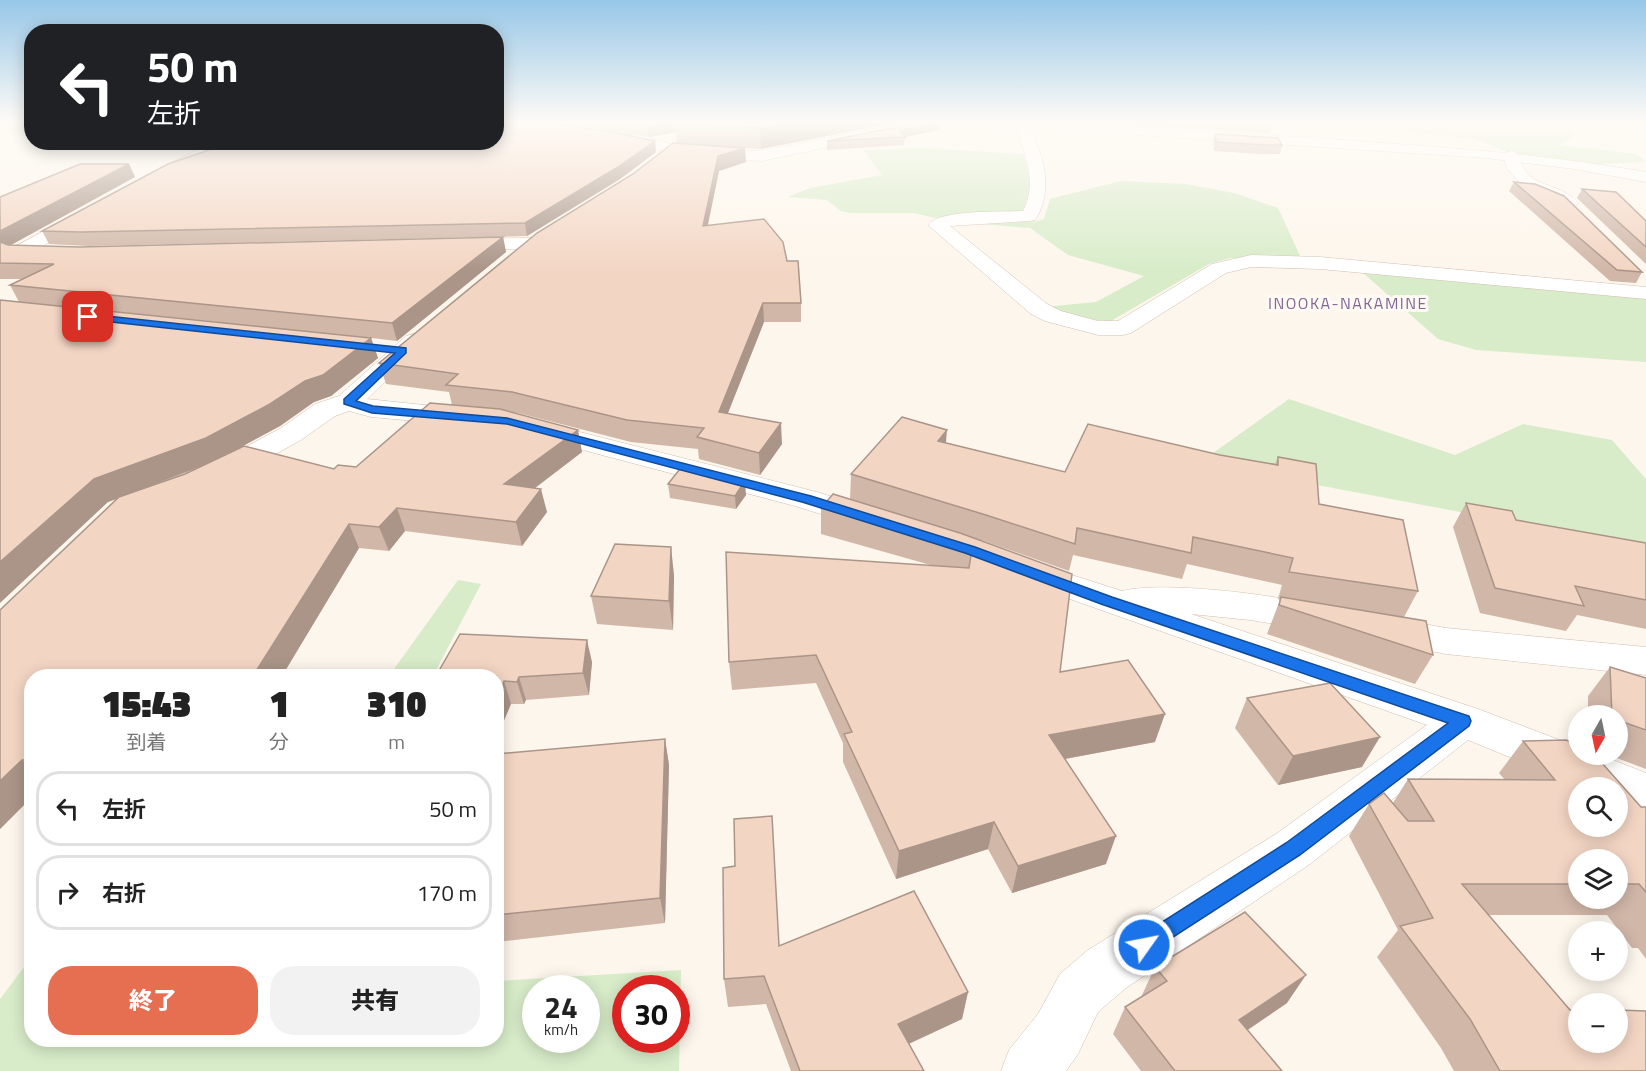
<!DOCTYPE html>
<html lang="ja">
<head>
<meta charset="utf-8">
<style>
	body { margin:0; font-family:"Titillium Web","Noto Sans JP",sans-serif; background:#f2f2f2; color:#222; height:100vh; display:flex; flex-direction:column; font-size:22px; white-space:nowrap }
	* { box-sizing:border-box; margin:0 }
	p { font-size:20px; color:#767676 }
	.icon { flex:none; width:33px; height:33px; fill:none; stroke:currentColor; stroke-width:2; stroke-linecap:round; stroke-linejoin:round }
	.map { position:relative; flex:1; overflow:hidden }
	.drawer { position:absolute; left:24px; top:669px; width:480px; height:378px; display:flex; flex-direction:column; background:#fff; border-radius:24px; box-shadow:0 3px 15px #0003 }
	.drawer>* { flex:none }
	.hud { position:absolute; left:24px; top:24px; width:480px; height:126px; border-radius:24px; box-shadow:0 3px 15px #0003; background:#202124; color:#fff; overflow:hidden }
	.needle { width:39px; rotate:189deg }
	.buttons { position:absolute; left:1568px; top:705px; display:grid; gap:12px }
	.buttons a { display:grid; place-items:center; width:60px; height:60px; border-radius:50%; background:#fff; box-shadow:0 3px 15px #0003; font-size:30px }
	.speed { position:absolute; left:522px; top:975px; display:flex; gap:12px; font-size:30px; font-weight:700; text-align:center }
	.speed>* { display:grid; place-content:center; width:78px; height:78px; border-radius:50%; background:#fff; box-shadow:0 3px 15px #0003; line-height:1 }
	.speed small { font-size:15px; font-weight:400 }
	.speed .limit { border:9px solid #d22; background:#fff; color:#111 }
	.pin { position:absolute; display:grid; place-items:center; width:51px; height:51px; color:#fff; margin:-26px; border-radius:12px; box-shadow:0 3px 9px #0006 }
	.me { position:absolute; width:66px; margin:-33px; rotate:57deg; stroke-linejoin:round; filter:drop-shadow(0 0 4px #0008) }
	.turn { display:flex; align-items:center; gap:21px; height:126px; padding:0 24px; font-size:27px }
	.turn .icon { width:78px; height:78px; stroke-width:2.5 }
	.turn b { display:block; font-size:42px; line-height:51px }
	.eta { display:flex; justify-content:space-evenly; align-items:center; height:102px; text-align:center }
	.eta b { font-size:36px; font-weight:800; line-height:42px }
	.action { display:flex; gap:12px; margin-top:auto; padding:12px 24px }
	.action a { flex:1; height:69px; border-radius:24px; background:#e76f51; color:#fff; font-size:24px; font-weight:800; line-height:69px; text-align:center }
	.action a+a { background:#f2f2f2; color:#222 }
	ul { padding:0; list-style:none }
	li { display:flex; align-items:center; gap:18px; height:75px; margin:0 12px 9px; padding:0 12px; border:3px solid #e0e0e0; border-radius:24px }
	li div { flex:1 }
	li b { display:block; font-size:22px }
	li em { font-style:normal }
	.map>svg:first-child { display:block }
</style>
</head>
<body>
<div class="map">
<svg width="1646" height="1071" viewBox="0 0 1646 1071">
	<rect width="100%" height="100%" fill="#fdf6ec"/>
	<g fill="#d8ecc9" fill-rule="evenodd">
		<polygon points="1362,121 1545,121 1575,135 1558,145 1637,154 1645,162 1594,164 1510,153 1475,139 1376,128"/>
		<polygon points="921,148 1023,154 1032,184 1023,211 1016,214 935,218 914,213 851,213 841,211 827,200 788,197 810,188 882,175 863,150"/>
		<polygon points="1121,181 1185,184 1234,193 1278,208 1301,258 1230,258 1209,264 1111,321 1085,319 1044,307 1096,302 1144,276 1068,255 1030,228 979,224 1037,221 1044,219 1050,199"/>
		<polygon points="1362,272 1646,298 1646,362 1476,350 1438,339"/>
		<polygon points="1289,399 1455,455 1523,424 1612,440 1646,479 1646,547 1317,485 1286,475 1199,463"/>
		<polygon points="458,580 481,584 433,676 389,676"/>
		<path d="M31,958L32,1040H496L497,981L681,970L679,1071H0V999ZM586,988V1040H536V988ZM626,988H676V1040H626Z"/>
	</g>
	<g fill="none" stroke-linecap="round" stroke-linejoin="round">
		<defs>
			<g id="street">
				<path d="M1021,121L1026,122C1043,150 1055,191 1035,220L1029,221L950,226L1047,304L1061,311L1098,321H1118L1212,264L1251,255L1320,257L1646,287V299L1320,269L1251,267L1226,273L1131,333L1123,335H1098L1045,321L1031,314L928,225C939,209 1003,212 1023,211C1038,185 1025,151 1014,125Z"/>
				<path d="M611,132C629,135 667,137 679,150L672,154L649,147L606,139L604,136Z"/>
				<polygon points="214,142 234,142 181,170 175,172 167,167 169,164"/>
				<path d="M1511,151L1516,153C1521,160 1522,168 1528,174C1542,188 1565,186 1578,203L1575,207H1563L1555,200L1522,186L1507,168L1503,156Z"/>
				<polygon points="84,209 90,210 93,214 90,218 7,267 0,269 0,255"/>
				<polygon points="532,238 539,240 542,244 539,248 459,251 452,249 449,245 452,241 459,239"/>
				<polygon points="414,334 422,336 426,341 422,346 367,399 462,409 472,411 476,417 472,423 462,425 371,417 349,411 335,416 301,440 234,477 223,480 212,477 208,471 212,465 281,428 315,404 339,396 406,336"/>
				<polygon points="536,421 817,492 877,511 882,518 877,525 866,528 795,506 526,435 522,429 526,423"/>
				<path d="M1028,561L1122,591C1165,580 1288,596 1332,609L1337,618L1332,627L1319,631L1250,620L1191,614L1478,709L1578,747V754H1598L1646,773V811L1617,800V788H1585L1468,740L1310,864L1126,988L1098,1012L1078,1054L1066,1071H1001L1009,1050L1038,1014L1060,974L1088,950L1276,834L1427,725L1016,580L1011,572L1016,564Z"/>
				<polygon points="1385,617 1446,628 1646,647 1646,675 1446,654 1372,639 1366,630 1372,621"/>
			</g>
			<path id="secondary" d="M915,121C1044,121 1171,129 1299,137C1416,145 1531,152 1646,172V182L1574,169L1486,158L1076,131L958,127L921,128L761,161L700,158L693,154L700,150L761,151Z"/>
		</defs>
		<use href="#street" stroke="#d1beb0" stroke-width="1"/>
		<use href="#secondary" stroke="#d6c0b0" stroke-width="1"/>
		<polyline stroke="#d9b8a5" stroke-width="1.5" stroke-dasharray="1 2" stroke-linecap="butt" points="0,130 32,131"/>
		<use href="#street" fill="#fff" fill-rule="evenodd"/>
		<use href="#secondary" fill="#fff" fill-rule="evenodd"/>
	</g>
	<g fill="#d1b7a8" fill-rule="evenodd">
		<path d="M553,121H903L761,149L731,147L746,162L719,171L708,225L787,261L801,303V322H764L728,413L782,444L760,475L699,459L698,449L631,442L518,413L510,412L582,452L535,488L547,512L522,546L405,531L389,551L359,548L282,676H32V797L0,829V610L117,499L108,502L219,322L19,302L10,285L22,279H0V197L129,164L135,177L11,245L80,247L503,237L506,252L397,341L371,338L378,358L331,396L314,402L280,426L235,450L334,469L356,467L452,405L449,392L386,384L379,363L633,174L677,143L676,132L649,137ZM203,466L185,474L151,486Z"/>
		<polygon points="1061,121 1273,121 1269,133"/>
		<polygon points="939,130 905,137 904,145 827,150 827,141"/>
		<polygon points="1215,134 1282,145 1280,154 1260,154 1214,151 1213,142"/>
		<polygon points="655,141 656,152 620,179 527,236 88,246 49,244 42,231"/>
		<polygon points="1514,182 1642,272 1636,283 1610,281 1509,191"/>
		<polygon points="1582,189 1646,221 1646,264 1577,198"/>
		<polygon points="946,443 1065,472 1220,455 1275,464 1278,457 1319,504 1418,591 1404,617 1433,655 1415,684 1267,634 1280,600 1278,599 1282,585 1187,564 1182,579 1073,555 1069,571 981,540 1060,672 1155,742 1065,759 1106,864 1012,893 988,849 896,879 843,762 843,743 816,683 732,690 729,662 934,566 821,534 821,508 850,500 851,474"/>
		<polygon points="668,484 746,495 736,509 670,498"/>
		<polygon points="1466,503 1516,520 1646,543 1646,629 1577,615 1566,631 1480,613 1453,527"/>
		<polygon points="674,575 673,630 597,624 591,596"/>
		<polygon points="592,662 589,695 526,700 524,704 511,704 496,739 496,676"/>
		<polygon points="1610,667 1646,678 1646,769 1606,754 1617,754 1617,716 1588,716 1588,696"/>
		<polygon points="1247,698 1362,767 1278,785 1235,728"/>
		<polygon points="665,739 669,765 665,923 496,942 496,754"/>
		<path d="M1523,741L1641,807H1646V959L1638,948H1632L1607,915H1489L1570,1010L1646,1071H1454L1441,1048L1377,957L1398,930L1349,836L1369,804L1393,803L1408,779L1505,780L1499,773ZM1578,860H1617V898H1578Z"/>
		<polygon points="779,946 968,992 962,1019 909,1044 924,1071 791,1071 766,1004 728,1007 724,979"/>
		<polygon points="1155,967 1287,1003 1248,1030 1282,1071 1141,1071 1113,1034 1125,1007 1143,996 1142,995"/>
	</g>
	<g fill="#aa9588">
		<polygon points="680,121 735,121 675,124 676,132 649,137 648,126"/>
		<polygon points="798,121 903,121 761,149 760,128"/>
		<polygon points="939,122 939,130 904,137 899,130"/>
		<polygon points="655,141 656,152 620,179 527,236 525,223"/>
		<polygon points="745,148 746,162 719,171 704,242 703,226 718,156"/>
		<polygon points="129,164 135,177 9,246 0,244 0,231"/>
		<polygon points="503,237 506,252 397,341 392,323"/>
		<polygon points="763,303 764,322 720,433 719,412"/>
		<polygon points="371,338 378,358 331,396 314,402 280,426 217,460 108,502 0,603 0,562 94,479"/>
		<polygon points="781,423 782,444 760,475 759,453"/>
		<polygon points="578,430 582,452 510,507 504,484"/>
		<polygon points="947,430 945,454 938,441"/>
		<polygon points="745,481 746,495 736,509 735,496"/>
		<polygon points="541,489 547,512 522,546 516,522"/>
		<polygon points="397,508 405,531 389,551 379,527"/>
		<polygon points="349,524 359,548 282,676 253,676"/>
		<polygon points="671,547 674,575 673,630 669,601"/>
		<polygon points="587,640 592,662 589,695 583,673"/>
		<polygon points="519,677 526,700 524,704 517,682"/>
		<polygon points="504,681 511,704 496,739 496,699"/>
		<polygon points="1165,714 1155,742 1043,763 1049,735"/>
		<polygon points="1380,737 1362,767 1278,785 1293,756"/>
		<polygon points="665,739 669,765 665,923 660,898"/>
		<polygon points="22,760 32,770 32,797 0,829 0,781"/>
		<polygon points="994,822 988,849 896,879 899,851"/>
		<polygon points="1116,836 1106,864 1012,893 1018,866"/>
		<polygon points="1306,975 1287,1003 1222,1047 1239,1020"/>
		<polygon points="968,992 962,1019 895,1050 898,1024"/>
	</g>
	<g fill="#f3d5c3" stroke="#aa9588" stroke-width="1.5" fill-rule="evenodd">
		<polygon points="496,121 534,121 607,131 655,141 618,167 525,223 81,232 42,231 168,164 232,142 496,142"/>
		<polygon points="615,121 680,121 648,126"/>
		<polygon points="695,121 798,121 760,128 675,124"/>
		<polygon points="922,122 939,122 899,130 905,137 827,141"/>
		<polygon points="1215,134 1278,138 1282,145 1263,145 1216,142"/>
		<polygon points="673,143 745,148 718,156 703,226 764,219 783,242 787,261 798,261 801,303 763,303 719,412 781,423 759,453 697,437 704,428 627,420 512,392 446,385 458,374 379,363 537,233 633,174"/>
		<polygon points="80,164 129,164 0,231 0,197"/>
		<polygon points="1514,182 1535,184 1564,196 1642,272 1617,270"/>
		<polygon points="1582,189 1616,192 1646,221 1646,247"/>
		<polygon points="503,237 392,323 10,285 54,264 0,263 0,242 8,245 80,247"/>
		<polygon points="0,300 371,338 323,375 305,381 270,404 206,438 94,479 0,562"/>
		<polygon points="430,403 500,409 578,430 504,484 541,489 516,522 397,508 379,527 349,524 253,676 32,676 32,760 22,760 0,781 0,610 119,497 185,474 244,446 334,469 338,465 356,467"/>
		<polygon points="902,417 947,430 938,441 1065,472 1088,424 1220,455 1278,465 1278,457 1316,464 1319,504 1403,520 1418,591 1289,572 1293,558 1193,537 1191,553 1077,528 1075,544 986,515 851,474"/>
		<polygon points="683,465 745,481 735,496 668,484"/>
		<polygon points="833,494 960,533 1072,574 1060,672 1128,660 1165,714 1049,735 1116,836 1018,866 994,822 899,851 844,734 852,732 816,655 729,662 726,552 969,568 972,549 821,508"/>
		<polygon points="1466,503 1512,511 1516,520 1646,543 1646,600 1575,586 1584,606 1495,588"/>
		<polygon points="615,544 671,547 669,601 591,596"/>
		<polygon points="1281,597 1426,621 1433,655 1279,605"/>
		<polygon points="460,634 587,640 583,673 519,677 517,682 504,681 496,699 496,676 436,676"/>
		<polygon points="1610,667 1646,678 1646,730 1617,720 1617,716 1612,716"/>
		<polygon points="1330,683 1380,737 1293,756 1247,698"/>
		<polygon points="665,739 660,898 496,915 496,754"/>
		<path d="M1566,740L1578,745V754H1594L1641,807H1646V892L1639,884H1617V860H1578V884H1462L1570,1010H1578V1042H1617V1010L1646,1011V1071H1500L1470,1019L1400,926L1433,918L1369,804L1384,793L1408,821H1434L1408,779L1555,780L1523,741ZM1578,788H1617V826H1578Z"/>
		<polygon points="772,816 779,946 914,891 968,992 898,1024 924,1071 800,1071 764,976 724,979 723,868 735,866 734,819"/>
		<polygon points="1245,912 1306,975 1239,1020 1282,1071 1175,1071 1125,1007 1167,981 1155,967"/>
	</g>
	<linearGradient id="sky" x2="0" y2="1"><stop stop-color="#97c7e8"/><stop offset="0.45" stop-color="#fefbf6"/><stop offset="1" stop-color="#fefbf6" stop-opacity="0"/></linearGradient>
	<rect width="1646" height="271" fill="url(#sky)"/>
	<polygon fill="#1a73e8" stroke="#114b97" stroke-width="1.5" points="88,314 406,348 406,353 356,401 373,406 507,418 811,496 975,547 1112,597 1469,716 1471,721 1469,726 1300,855 1144,956 1137,953 1134,945 1137,938 1286,843 1448,723 1101,604 965,553 802,502 507,424 372,413 344,404 344,399 395,353 84,319 84,315"/>
	<g text-anchor="middle" dominant-baseline="central" stroke-width="6" stroke-linejoin="round" paint-order="stroke">
		<g font-size="16" letter-spacing="1.5" fill="#846695" stroke="#fffaf3">
			<text x="1348" y="303">INOOKA-NAKAMINE</text>
		</g>
	</g>
</svg>
<div class="buttons">
<a><svg class="needle" viewBox="-14 -14 28 28"><path d="M0-13l5 13h-10z" fill="#e53935"/><path d="M0 13l5-13h-10z" fill="#767676"/></svg></a>
<a><svg class="icon" aria-label="search" viewBox="0 0 24 24"><circle cx="10" cy="10" r="6"/><path d="M15 15l6 6"/></svg></a>
<a><svg class="icon" aria-label="layers" viewBox="0 0 24 24"><path d="M12 4l9 5-9 5-9-5zM3 14l9 5 9-5"/></svg></a>
<a>+</a>
<a>−</a>
</div>
<div class="speed"><div>24<small>km/h</small></div><div class="limit">30</div></div>
<div class="pin" style="left:88px;top:317px;background:#d93025"><svg class="icon" aria-label="arrive" viewBox="0 0 24 24"><path d="M6 21V4h12l-3 4 3 4H6"/></svg></div>
<svg class="me" style="left:1144px;top:945px" viewBox="-20 -20 40 40"><circle r="17" fill="#1a73e8" stroke="#fff" stroke-width="3"/><path d="M0-11L8 9 0 5-8 9z" fill="#fff"/></svg>
<div class="hud">
<div class="turn"><svg class="icon" aria-label="left" viewBox="0 0 24 24"><path d="M17 20v-9H6M10 6l-5 5 5 5"/></svg><div><b>50 m</b>左折</div></div>
</div>
<section class="drawer">
<div class="eta">
<div><b>15:43</b><p>到着</p></div>
<div><b>1</b><p>分</p></div>
<div><b>310</b><p>m</p></div>
</div>
<ul>
<li><svg class="icon" aria-label="left" viewBox="0 0 24 24"><path d="M17 20v-9H6M10 6l-5 5 5 5"/></svg><div><b>左折</b></div><em>50 m</em></li>
<li><svg class="icon" aria-label="right" viewBox="0 0 24 24"><path d="M7 20v-9h11M14 6l5 5-5 5"/></svg><div><b>右折</b></div><em>170 m</em></li>
</ul>
<div class="action"><a>終了</a><a>共有</a></div>
</section>
</div>
</body>
</html>
